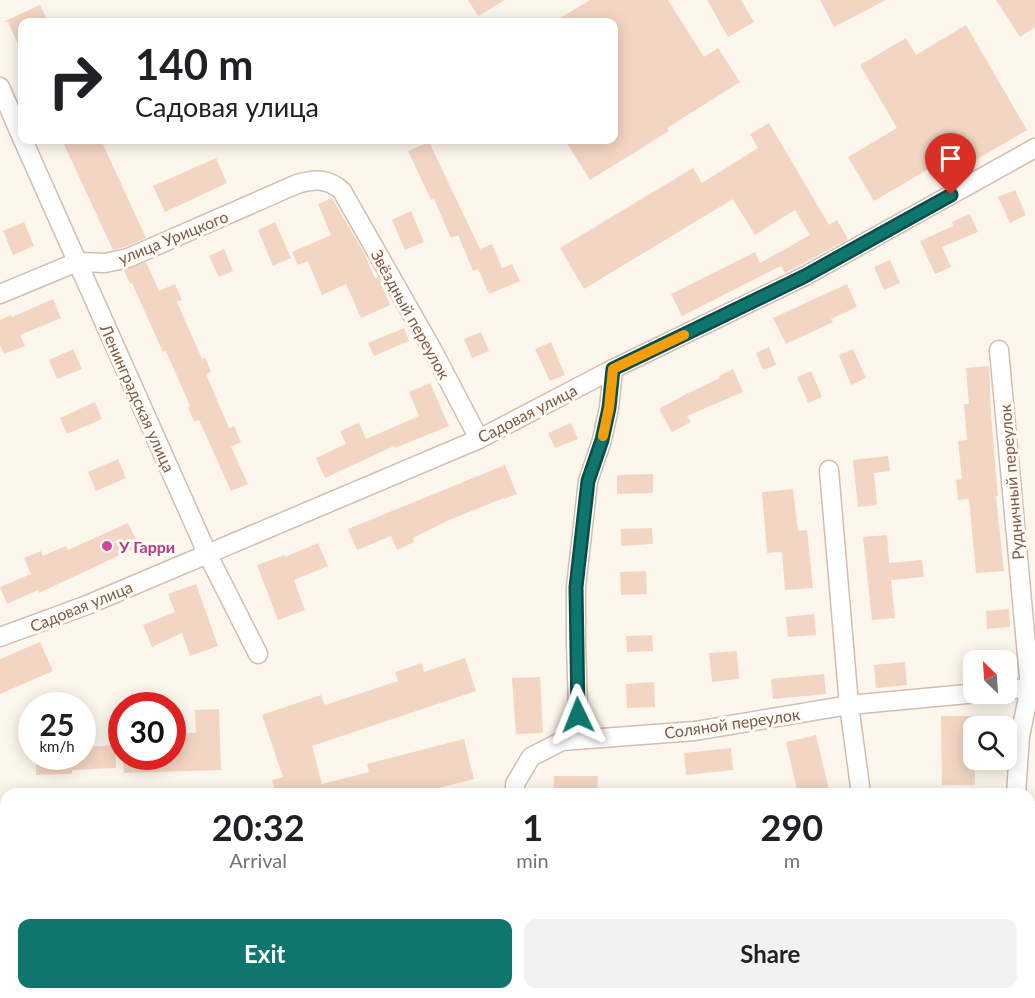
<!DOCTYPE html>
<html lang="en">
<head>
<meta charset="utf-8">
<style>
	body { margin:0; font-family:Lato,sans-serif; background:#f2f2f2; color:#202124; height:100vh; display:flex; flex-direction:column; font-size:22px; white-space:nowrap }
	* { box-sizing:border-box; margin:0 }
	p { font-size:20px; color:#757577 }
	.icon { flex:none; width:33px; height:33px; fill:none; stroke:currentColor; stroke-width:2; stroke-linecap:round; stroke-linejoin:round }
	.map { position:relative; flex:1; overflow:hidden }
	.drawer { position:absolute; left:0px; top:788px; width:1035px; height:212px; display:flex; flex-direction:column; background:#fff; border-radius:18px 18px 0 0; box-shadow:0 3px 15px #0003 }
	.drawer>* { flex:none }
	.hud { position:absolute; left:18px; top:18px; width:600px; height:126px; border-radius:12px; box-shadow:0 3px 15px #0003; background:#fff; color:#202124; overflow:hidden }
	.needle { width:39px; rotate:335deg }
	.tools { position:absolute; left:963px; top:650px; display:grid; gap:12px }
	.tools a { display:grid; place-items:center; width:54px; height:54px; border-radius:12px; background:#fff; box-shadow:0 3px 15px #0003; font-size:30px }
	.speed { position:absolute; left:18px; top:692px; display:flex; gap:12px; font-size:30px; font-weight:700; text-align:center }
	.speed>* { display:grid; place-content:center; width:78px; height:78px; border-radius:50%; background:#fff; box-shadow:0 3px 15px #0003; line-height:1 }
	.speed small { font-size:15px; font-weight:400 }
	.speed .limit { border:9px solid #d22; background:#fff; color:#111 }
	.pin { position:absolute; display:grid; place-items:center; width:51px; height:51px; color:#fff; margin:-62px -26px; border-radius:50% 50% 50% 0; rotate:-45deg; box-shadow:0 0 6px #0007 }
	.pin .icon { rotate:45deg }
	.me { position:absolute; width:66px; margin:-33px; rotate:358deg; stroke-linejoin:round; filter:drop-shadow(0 0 4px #0008) }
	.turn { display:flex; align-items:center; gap:21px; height:126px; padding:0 18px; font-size:27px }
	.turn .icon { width:78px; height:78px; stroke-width:2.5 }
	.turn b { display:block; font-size:42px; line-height:51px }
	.eta { display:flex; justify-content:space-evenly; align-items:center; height:102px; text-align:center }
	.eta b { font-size:36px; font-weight:700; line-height:42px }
	.cta { display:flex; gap:12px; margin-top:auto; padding:12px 18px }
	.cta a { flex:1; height:69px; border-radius:12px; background:#0f766e; color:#fff; font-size:24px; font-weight:700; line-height:69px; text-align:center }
	.cta a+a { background:#f2f2f2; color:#202124 }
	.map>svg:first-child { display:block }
</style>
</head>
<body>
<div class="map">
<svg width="1035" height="998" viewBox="0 0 1035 998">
	<rect width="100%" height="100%" fill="#fdf6ec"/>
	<g fill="#f3d5c3">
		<polygon points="468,0 505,0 478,16"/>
		<polygon points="590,0 668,0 704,57 718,48 740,82 667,128 669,131 590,180 565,140 614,140 614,22 553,22"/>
		<polygon points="707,0 741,0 754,22 728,37"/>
		<polygon points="820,0 886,0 834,27"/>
		<polygon points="996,0 1035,0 1035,27 1020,37"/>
		<polygon points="40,5 48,22 22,22 22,53 8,22 3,22"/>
		<polygon points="966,25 1027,130 952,174 944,160 874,201 848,157 897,128 860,65 906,38 916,55"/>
		<polygon points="769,123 829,225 837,220 848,239 785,273 781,266 682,316 671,294 755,252 760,263 810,235 795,210 755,235 733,199 584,289 560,248 693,168 702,183 758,148 750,134"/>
		<polygon points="62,140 101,140 146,238 125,247 113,250"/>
		<polygon points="429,142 480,249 492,244 502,268 512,264 520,281 489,294 478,269 473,271 458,235 451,238 434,199 431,200 408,151"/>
		<polygon points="216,158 227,183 165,212 153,186"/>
		<polygon points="1015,190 1026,215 1010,223 998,197"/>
		<polygon points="332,198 364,253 375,278 378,277 379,278 390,305 361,318 346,284 322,295 308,261 298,265 292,252 331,235 318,204"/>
		<polygon points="411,211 424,242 405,250 392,220"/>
		<polygon points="970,214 978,232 942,247 951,267 935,274 920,241 953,226 952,222"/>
		<polygon points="24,222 34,246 13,255 3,231"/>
		<polygon points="275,222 291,258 273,266 258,230"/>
		<polygon points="224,249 233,271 219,277 209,256"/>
		<polygon points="890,260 900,283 884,290 874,267"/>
		<polygon points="146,262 159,291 175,284 182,300 177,302 202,359 205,357 211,372 206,374 229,428 234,426 241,442 231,447 248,484 231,491 199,420 194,422 188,407 190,406 166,351 163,352 132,283 130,284 124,270"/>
		<polygon points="847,284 857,307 831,319 833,322 786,344 773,318"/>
		<polygon points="53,299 61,318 20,335 25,346 4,354 0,345 0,320 11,315 12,317"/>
		<polygon points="404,328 409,341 374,356 368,343"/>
		<polygon points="481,332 489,351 472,358 464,339"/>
		<polygon points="551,342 565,375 550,381 535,349"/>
		<polygon points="769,347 776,365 763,370 756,353"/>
		<polygon points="73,349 82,369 57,379 49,360"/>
		<polygon points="853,349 866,378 851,385 839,355"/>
		<polygon points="989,366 991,416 998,496 996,496 1004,571 976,573 969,499 958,500 956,480 962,479 958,441 967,440 964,404 969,404 966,368"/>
		<polygon points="733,369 743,392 687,416 691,422 672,432 659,409 686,394 720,378 719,376"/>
		<polygon points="811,371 822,397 808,403 797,377"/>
		<polygon points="430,383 449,426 395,448 394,446 325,478 316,458 346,444 340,431 359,423 366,439 419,416 409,392"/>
		<polygon points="95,402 102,419 67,434 60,418"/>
		<polygon points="571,423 578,439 555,448 548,433"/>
		<polygon points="888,456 890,471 874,473 877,505 858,507 853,460"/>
		<polygon points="118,459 126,478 96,491 88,472"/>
		<polygon points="505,465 517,494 504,499 504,498 447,521 413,538 414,542 397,550 391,536 357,550 348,529"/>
		<polygon points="653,474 653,493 617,494 617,475"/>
		<polygon points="793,489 798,531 807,530 813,588 785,590 782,552 767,553 762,492"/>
		<polygon points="128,523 139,546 39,593 38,590 7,604 0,587 31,574 24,558 41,551 43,556 66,546 68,550"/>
		<polygon points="652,528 653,544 621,546 621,529"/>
		<polygon points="887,535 889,563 922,560 924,577 891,580 895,618 872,620 863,537"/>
		<polygon points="318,543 328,566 294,580 305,610 278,620 257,565 285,555 285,557"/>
		<polygon points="646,571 647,594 621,595 620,572"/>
		<polygon points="196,584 218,646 190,656 182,633 152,647 143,625 175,612 168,594"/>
		<polygon points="1009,609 1010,627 987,629 986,611"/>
		<polygon points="814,614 816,635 788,637 786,617"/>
		<polygon points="652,635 653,651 627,652 626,636"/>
		<polygon points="40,642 53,671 0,694 0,659"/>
		<polygon points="737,651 739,679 712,682 709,653"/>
		<polygon points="465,658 476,691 312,746 322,784 369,772 367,764 464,739 474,779 415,794 276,794 272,780 283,777 262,715 321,695 325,705 398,681 395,672 422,663 424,672"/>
		<polygon points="905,662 907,685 876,688 874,665"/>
		<polygon points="824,674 826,694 773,699 771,679"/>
		<polygon points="540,677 543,733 516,734 512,678"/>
		<polygon points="654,682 655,707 627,708 626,684"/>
		<polygon points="219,709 221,770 124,773 123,756 172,756 172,733 196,733 195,710"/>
		<polygon points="941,716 974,716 975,785 942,785"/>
		<polygon points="816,735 830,794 798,794 786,742"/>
		<polygon points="115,745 116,768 72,770 72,774 36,775 36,756 82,756 82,747"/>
		<polygon points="731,748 733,770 686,775 684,753"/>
		<polygon points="554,776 598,776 597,794 553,794"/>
	</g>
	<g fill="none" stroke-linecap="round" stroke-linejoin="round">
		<defs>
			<g id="street">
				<polyline points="0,87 22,138"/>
				<polyline points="23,140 207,553 258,654"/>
				<path d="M0,294L77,262L105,263L128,258L297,184C315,179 328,178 342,191L433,351L479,439"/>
				<polyline points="999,350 1030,688 1020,736 1016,794"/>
				<polyline points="0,637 87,605 479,439 613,369 805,276 1035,148"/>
				<polyline points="1006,690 1035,687"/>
				<polyline points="579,739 576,644 576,587 588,481 602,440 609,408 613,369"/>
				<polyline points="515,794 515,784 531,757 562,741 695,731 849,705 829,470"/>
				<polyline points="861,794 849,705 978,693"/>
				<polyline points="506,998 506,993"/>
				<polyline points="1004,998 1004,993"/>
			</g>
		</defs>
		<use href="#street" stroke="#d1beb0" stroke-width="21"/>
		<use href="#street" stroke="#fff" stroke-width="18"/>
	</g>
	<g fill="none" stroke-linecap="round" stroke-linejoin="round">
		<defs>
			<polyline id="route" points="578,715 576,587 588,481 602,440 609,408 613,369 805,276 951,195"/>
		</defs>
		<use href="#route" stroke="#0a4d48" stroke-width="15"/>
		<use href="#route" stroke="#0f766e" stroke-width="10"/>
		<polyline stroke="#f59e0b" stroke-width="10" points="603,436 609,408 613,369 684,335"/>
	</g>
	<circle fill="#d1479c" stroke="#fffaf3" stroke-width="2" cx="107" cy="546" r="6"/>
	<g text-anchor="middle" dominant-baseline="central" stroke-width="6" stroke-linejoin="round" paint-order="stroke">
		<g font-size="16" fill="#7a5c4d" stroke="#fffaf3">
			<text transform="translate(173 237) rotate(-22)">улица Урицкого</text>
			<text transform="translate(411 314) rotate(61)">Звёздный переулок</text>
			<text transform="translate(138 398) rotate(66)">Ленинградская улица</text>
			<text transform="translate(527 413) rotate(-27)">Садовая улица</text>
			<text transform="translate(1011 482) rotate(-95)">Рудничный переулок</text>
			<text transform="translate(81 606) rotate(-22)">Садовая улица</text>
			<text transform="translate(732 723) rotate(-8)">Соляной переулок</text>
		</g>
		<g font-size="16" font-weight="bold" fill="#b23c85" stroke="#fffaf3" text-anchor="start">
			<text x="119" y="546">У Гарри</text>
		</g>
	</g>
</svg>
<div class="tools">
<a><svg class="needle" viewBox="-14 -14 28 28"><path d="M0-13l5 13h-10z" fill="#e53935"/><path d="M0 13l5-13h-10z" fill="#757577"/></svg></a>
<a><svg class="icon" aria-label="search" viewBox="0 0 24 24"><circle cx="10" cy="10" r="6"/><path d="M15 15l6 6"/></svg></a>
</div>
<div class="speed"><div>25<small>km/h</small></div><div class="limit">30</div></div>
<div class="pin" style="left:951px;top:195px;background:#d93025"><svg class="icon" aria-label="arrive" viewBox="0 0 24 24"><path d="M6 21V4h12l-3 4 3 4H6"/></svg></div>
<svg class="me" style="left:578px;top:715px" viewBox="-20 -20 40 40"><path d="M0-17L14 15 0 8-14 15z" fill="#0f766e" stroke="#fff" stroke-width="4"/></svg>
<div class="hud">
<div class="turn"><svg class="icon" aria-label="right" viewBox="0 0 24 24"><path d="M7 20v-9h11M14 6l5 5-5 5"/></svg><div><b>140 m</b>Садовая улица</div></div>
</div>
<section class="drawer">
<div class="eta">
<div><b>20:32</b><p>Arrival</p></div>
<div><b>1</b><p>min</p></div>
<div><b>290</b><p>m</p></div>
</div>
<div class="cta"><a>Exit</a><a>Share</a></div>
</section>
</div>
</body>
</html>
